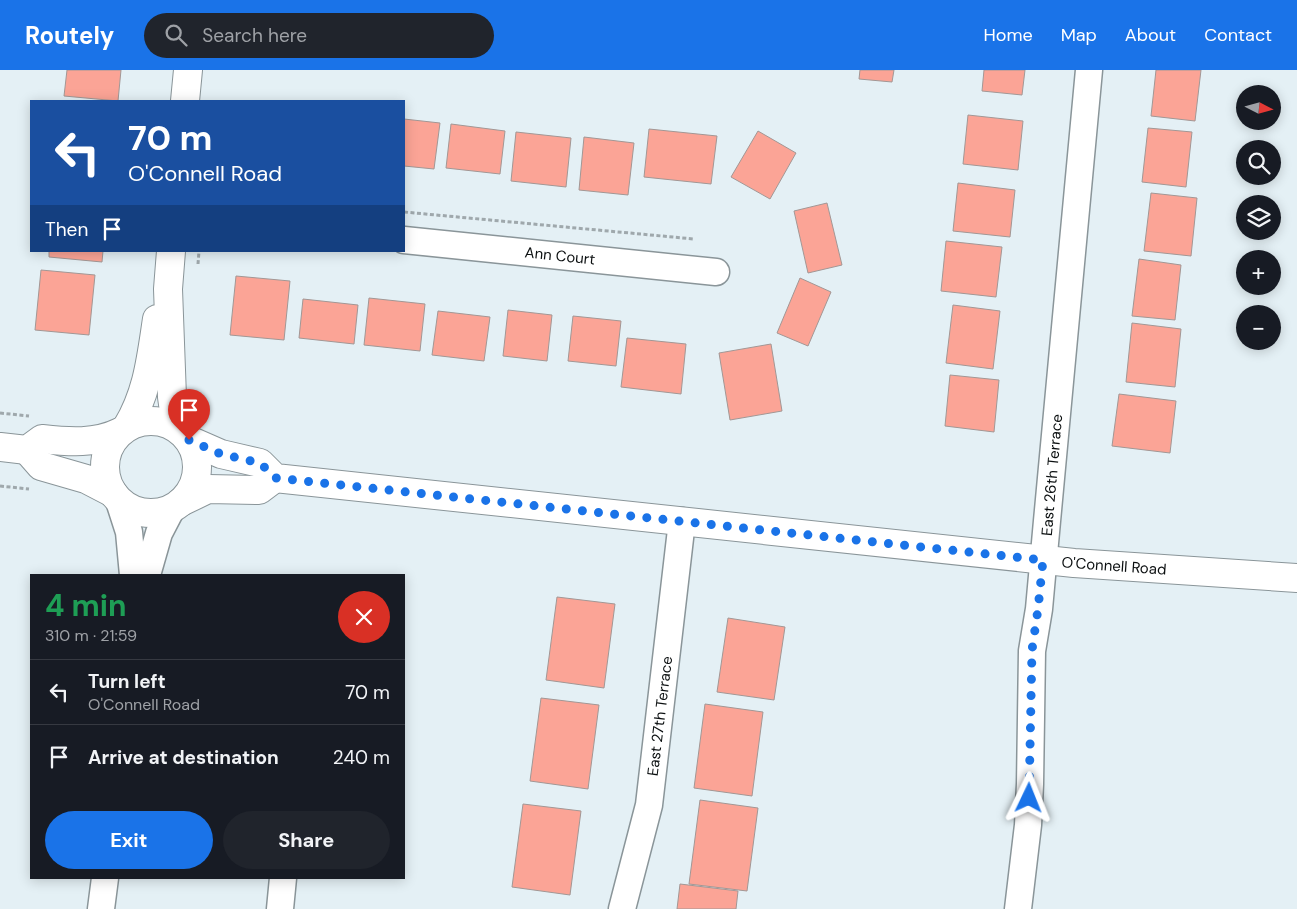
<!DOCTYPE html>
<html lang="en">
<head>
<meta charset="utf-8">
<style>
	body { margin:0; font-family:"DM Sans",sans-serif; background:#20242c; color:#f1f3f6; height:100vh; display:flex; flex-direction:column; font-size:19px; white-space:nowrap }
	* { box-sizing:border-box; margin:0 }
	p { font-size:16px; color:#9ea1a6 }
	.icon { flex:none; width:28px; height:28px; fill:none; stroke:currentColor; stroke-width:2; stroke-linecap:round; stroke-linejoin:round }
	.map { position:relative; flex:1; overflow:hidden }
	.sheet { position:absolute; left:30px; top:504px; width:375px; height:305px; display:flex; flex-direction:column; background:#171b24; border-radius:0px; box-shadow:0 2px 12px #0003 }
	.sheet>* { flex:none }
	.banner { position:absolute; left:30px; top:30px; width:375px; height:152px; border-radius:0px; box-shadow:0 2px 12px #0003; background:#1a4fa0; color:#fff; overflow:hidden }
	.needle { width:32px; rotate:96deg }
	.controls { position:absolute; left:1236px; top:15px; display:grid; gap:10px }
	.controls a { display:grid; place-items:center; width:45px; height:45px; border-radius:50%; background:#171b24; box-shadow:0 2px 12px #0003; font-size:25px }
	.pin { position:absolute; display:grid; place-items:center; width:42px; height:42px; color:#fff; margin:-51px -21px; border-radius:50% 50% 50% 0; rotate:-45deg; box-shadow:0 0 5px #0007 }
	.pin .icon { rotate:45deg }
	.me { position:absolute; width:55px; margin:-28px; rotate:2deg; stroke-linejoin:round; filter:drop-shadow(0 0 4px #0008) }
	.turn { display:flex; align-items:center; gap:18px; height:105px; padding:0 15px; font-size:22px }
	.turn .icon { width:65px; height:65px; stroke-width:2.5 }
	.turn b { display:block; font-size:35px; line-height:42px }
	.then { display:flex; align-items:center; height:48px; padding:0 15px; background:#0003; gap:10px; font-size:19px }
	.round { display:grid; place-items:center; flex:none; width:52px; height:52px; border-radius:26px; background:#20242c }
	.overview { display:flex; align-items:center; justify-content:space-between; height:85px; padding:0 15px }
	h1 { font-size:30px; font-weight:700; line-height:38px; color:#1e9e55 }
	.cta { display:flex; gap:10px; margin-top:auto; padding:10px 15px }
	.cta a { flex:1; height:58px; border-radius:30px; background:#1a73e8; color:#fff; font-size:20px; font-weight:700; line-height:58px; text-align:center }
	.cta a+a { background:#20242c; color:#f1f3f6 }
	ul { padding:0; list-style:none }
	li { display:flex; align-items:center; gap:15px; height:65px; padding:0 15px; border-top:1px solid #363941 }
	li div { flex:1 }
	li b { display:block; font-size:19px }
	li em { font-style:normal }
	header { display:flex; align-items:center; gap:30px; box-sizing:border-box; height:70px; padding:0 25px; background:#1a73e8; color:#fff }
	header strong { font-size:24px }
	nav { display:flex; gap:28px; margin-inline-start:auto; font-size:18px }
	.search { width:350px; height:45px; background:#20242c; display:flex; align-items:center; gap:12px; box-sizing:border-box; padding:0 18px; border-radius:28px; color:#9ea1a6; font-size:19px }
	.map>svg:first-child { display:block }
</style>
</head>
<body>
<header>
<strong>Routely</strong>
<div class="search"><svg class="icon" aria-label="search" viewBox="0 0 24 24"><circle cx="10" cy="10" r="6"/><path d="M15 15l6 6"/></svg>Search here</div>
<nav><a>Home</a><a>Map</a><a>About</a><a>Contact</a></nav>
</header>
<div class="map">
<svg width="1297" height="839" viewBox="0 0 1297 839">
	<rect width="100%" height="100%" fill="#e4f0f5"/>
	<g fill="#fba496" stroke="#a29795">
		<polygon points="67,0 121,0 118,31 64,26"/>
		<polygon points="860,0 894,0 892,12 859,9"/>
		<polygon points="984,0 1025,0 1022,25 982,21"/>
		<polygon points="1156,0 1201,0 1195,51 1151,46"/>
		<polygon points="968,45 1023,51 1018,100 963,94"/>
		<polygon points="404,49 440,53 434,99 404,96"/>
		<polygon points="451,54 505,61 500,104 446,98"/>
		<polygon points="1148,58 1192,62 1186,117 1142,112"/>
		<polygon points="649,59 717,66 711,114 644,107"/>
		<polygon points="758,61 796,83 770,129 731,107"/>
		<polygon points="516,62 571,68 566,117 511,111"/>
		<polygon points="584,67 634,73 628,125 579,120"/>
		<polygon points="958,113 1015,120 1010,167 953,161"/>
		<polygon points="1151,123 1197,128 1191,186 1144,181"/>
		<polygon points="827,133 842,195 808,203 794,141"/>
		<polygon points="946,171 1002,177 996,227 941,221"/>
		<polygon points="49,181 103,181 102,192 49,187"/>
		<polygon points="1139,189 1181,195 1175,250 1132,246"/>
		<polygon points="41,200 95,205 89,265 35,260"/>
		<polygon points="236,206 290,211 284,270 230,265"/>
		<polygon points="800,208 831,222 808,276 777,263"/>
		<polygon points="369,228 425,234 420,281 364,275"/>
		<polygon points="303,229 358,235 354,274 299,268"/>
		<polygon points="953,235 1000,241 993,299 946,293"/>
		<polygon points="508,240 552,245 547,291 503,286"/>
		<polygon points="438,241 490,247 484,291 432,285"/>
		<polygon points="573,246 621,251 616,296 568,291"/>
		<polygon points="1132,253 1181,259 1175,317 1126,312"/>
		<polygon points="627,268 686,274 681,324 621,317"/>
		<polygon points="771,274 782,341 730,350 719,283"/>
		<polygon points="950,305 999,310 994,362 945,356"/>
		<polygon points="1119,324 1176,331 1170,383 1112,376"/>
		<polygon points="557,527 615,534 604,618 546,610"/>
		<polygon points="728,548 785,557 774,630 717,622"/>
		<polygon points="541,628 599,635 588,719 530,711"/>
		<polygon points="705,634 763,642 752,726 694,718"/>
		<polygon points="700,730 758,738 747,821 689,814"/>
		<polygon points="523,734 581,741 570,825 512,817"/>
		<polygon points="680,814 738,821 736,839 677,839"/>
	</g>
	<g fill="none" stroke-linecap="round" stroke-linejoin="round">
		<defs>
			<g id="street">
				<polyline points="404,170 716,202"/>
				<polyline points="119,431 129,462 133,505"/>
				<polyline points="147,505 159,463 172,438"/>
				<polyline points="101,839 105,808"/>
				<polyline points="280,839 283,808"/>
				<polyline points="622,839 649,735 682,451"/>
				<polyline points="1018,839 1028,755 1030,714 1032,581 1039,539 1047,451 1089,0"/>
			</g>
			<g id="secondary">
				<polyline points="185,31 188,0"/>
				<polyline points="171,181 168,219 172,327 175,348 183,363"/>
				<circle cx="151" cy="397" r="46"/>
				<path d="M127,357C148,322 151,288 157,249"/>
				<polyline points="189,370 221,384 260,393 275,408 1074,493 1297,508"/>
				<path d="M0,377L27,380L42,369C69,372 96,374 120,362"/>
				<polyline points="27,380 41,396 86,409 113,423"/>
				<polyline points="181,432 208,419 259,420 275,408"/>
			</g>
		</defs>
		<use href="#street" stroke="#8a9599" stroke-width="29"/>
		<use href="#secondary" stroke="#8a9599" stroke-width="30"/>
		<g stroke="#9fa8ac" stroke-width="3" stroke-dasharray="4 2.5" stroke-linecap="butt">
			<polyline points="404,142 694,169"/>
			<polyline points="198,194 199,181"/>
			<polyline points="0,343 29,346"/>
			<polyline points="0,416 29,419"/>
		</g>
		<use href="#street" stroke="#fff" stroke-width="26"/>
		<use href="#secondary" stroke="#fff" stroke-width="28"/>
	</g>
	<g fill="none" stroke-linecap="round" stroke-linejoin="round">
		<polyline stroke="#1a73e8" stroke-width="9" stroke-dasharray="0 16.2" points="189,370 221,384 260,393 276,408 1043,490 1038,539 1032,580 1029,728"/>
	</g>
	<g text-anchor="middle" dominant-baseline="central" stroke-width="4.5" stroke-linejoin="round" paint-order="stroke">
		<g font-size="15" fill="#0b0f10" stroke="#fff">
			<text transform="translate(560 186) rotate(6)">Ann Court</text>
			<text transform="translate(1052 405) rotate(-85)">East 26th Terrace</text>
			<text transform="translate(1114 496) rotate(4)">O'Connell Road</text>
			<text transform="translate(660 646) rotate(-83)">East 27th Terrace</text>
		</g>
	</g>
</svg>
<div class="controls">
<a><svg class="needle" viewBox="-14 -14 28 28"><path d="M0-13l5 13h-10z" fill="#e53935"/><path d="M0 13l5-13h-10z" fill="#9ea1a6"/></svg></a>
<a><svg class="icon" aria-label="search" viewBox="0 0 24 24"><circle cx="10" cy="10" r="6"/><path d="M15 15l6 6"/></svg></a>
<a><svg class="icon" aria-label="layers" viewBox="0 0 24 24"><path d="M12 4l9 5-9 5-9-5zM3 14l9 5 9-5"/></svg></a>
<a>+</a>
<a>−</a>
</div>
<div class="pin" style="left:189px;top:370px;background:#d93025"><svg class="icon" aria-label="arrive" viewBox="0 0 24 24"><path d="M6 21V4h12l-3 4 3 4H6"/></svg></div>
<svg class="me" style="left:1029px;top:728px" viewBox="-20 -20 40 40"><path d="M0-17L14 15 0 8-14 15z" fill="#1a73e8" stroke="#fff" stroke-width="4"/></svg>
<div class="banner">
<div class="turn"><svg class="icon" aria-label="left" viewBox="0 0 24 24"><path d="M17 20v-9H6M10 6l-5 5 5 5"/></svg><div><b>70 m</b>O'Connell Road</div></div>
<div class="then">Then<svg class="icon" aria-label="arrive" viewBox="0 0 24 24"><path d="M6 21V4h12l-3 4 3 4H6"/></svg></div>
</div>
<section class="sheet">
<div class="overview"><div><h1>4 min</h1><p>310 m · 21:59</p></div><a class="round" style="background:#d93025;color:#fff"><svg class="icon" aria-label="close" viewBox="0 0 24 24"><path d="M6 6l12 12M18 6L6 18"/></svg></a></div>
<ul>
<li><svg class="icon" aria-label="left" viewBox="0 0 24 24"><path d="M17 20v-9H6M10 6l-5 5 5 5"/></svg><div><b>Turn left</b><p>O'Connell Road</p></div><em>70 m</em></li>
<li><svg class="icon" aria-label="arrive" viewBox="0 0 24 24"><path d="M6 21V4h12l-3 4 3 4H6"/></svg><div><b>Arrive at destination</b></div><em>240 m</em></li>
</ul>
<div class="cta"><a>Exit</a><a>Share</a></div>
</section>
</div>
</body>
</html>
